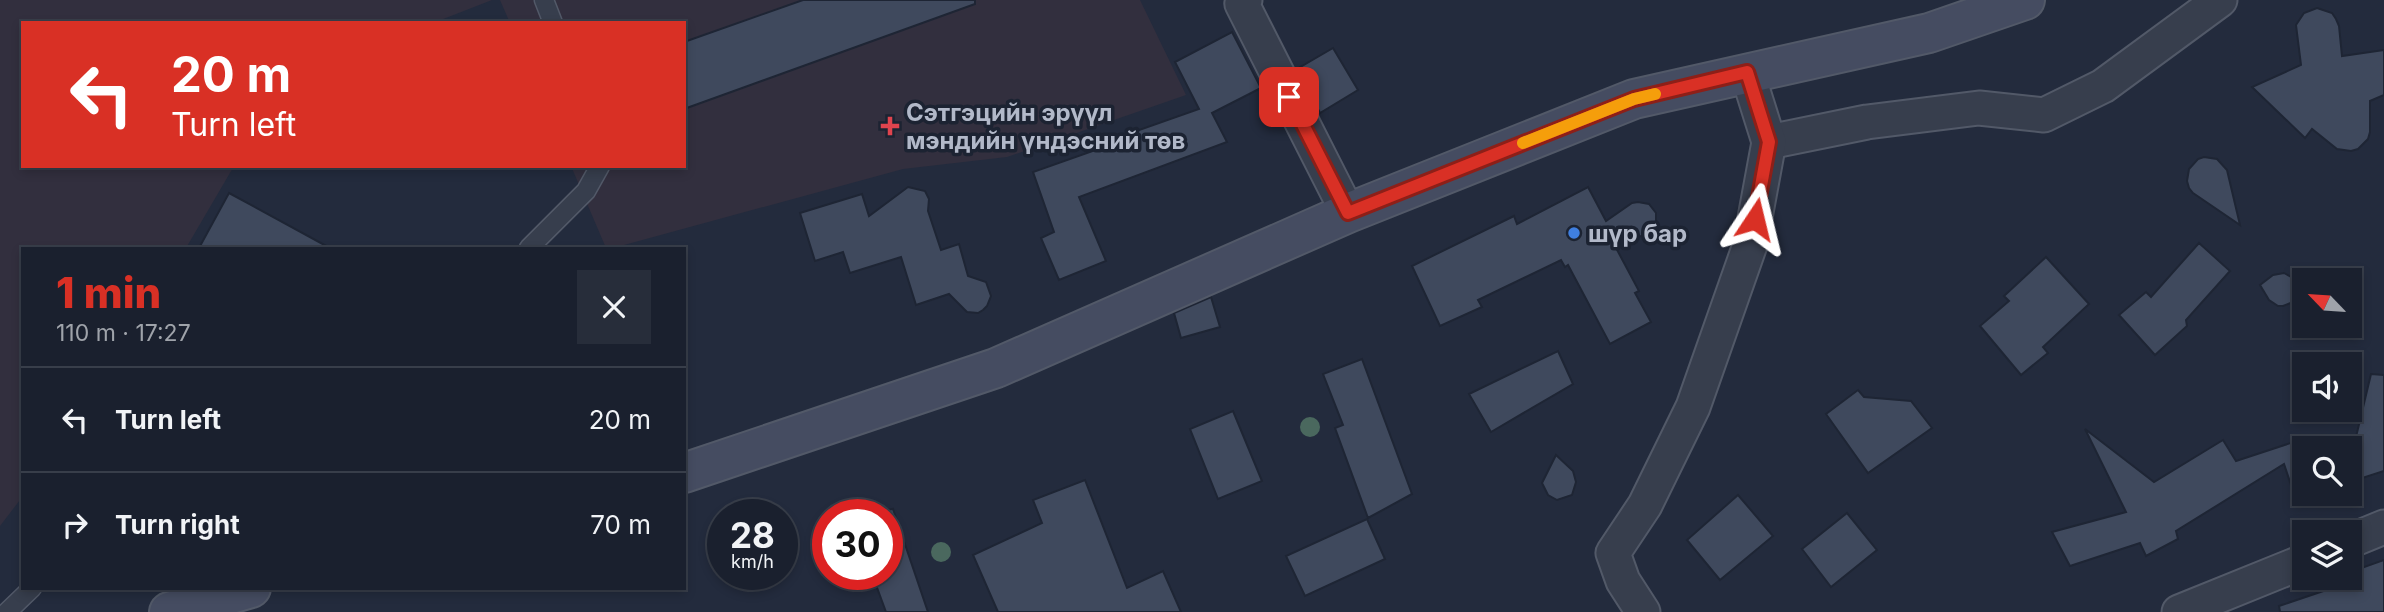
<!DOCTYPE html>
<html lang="en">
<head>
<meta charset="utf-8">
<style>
	body { margin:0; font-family:Inter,sans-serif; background:#272d3a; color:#f1f3f6; height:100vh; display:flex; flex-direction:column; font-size:26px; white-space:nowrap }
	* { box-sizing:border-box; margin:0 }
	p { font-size:23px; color:#9fa3aa }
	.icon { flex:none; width:38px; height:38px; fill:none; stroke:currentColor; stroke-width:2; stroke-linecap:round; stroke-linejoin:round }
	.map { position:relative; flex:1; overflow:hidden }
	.sheet { position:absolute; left:21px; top:247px; width:665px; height:343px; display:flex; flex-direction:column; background:#1a202e; border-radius:0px; box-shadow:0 4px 10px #0003,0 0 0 2px #383e4a }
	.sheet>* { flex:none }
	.hud { position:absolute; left:21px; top:21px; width:665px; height:147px; border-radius:0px; box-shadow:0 4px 10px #0003,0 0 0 2px #383e4a; background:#d93025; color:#fff; overflow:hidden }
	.needle { width:46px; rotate:295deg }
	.controls { position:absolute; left:2292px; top:268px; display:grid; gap:14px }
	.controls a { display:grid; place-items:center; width:70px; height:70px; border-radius:0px; background:#1a202e; box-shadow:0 4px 10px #0003,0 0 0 2px #383e4a; font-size:35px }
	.speed { position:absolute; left:707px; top:499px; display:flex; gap:14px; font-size:35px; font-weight:700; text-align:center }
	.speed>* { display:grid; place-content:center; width:91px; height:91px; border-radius:50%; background:#1a202e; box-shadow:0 4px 10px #0003,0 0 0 2px #383e4a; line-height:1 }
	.speed small { font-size:18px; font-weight:400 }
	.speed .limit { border:10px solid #d22; background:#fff; color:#111 }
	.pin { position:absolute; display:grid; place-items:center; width:60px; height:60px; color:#fff; margin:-30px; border-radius:14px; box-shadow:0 4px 10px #0006 }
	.me { position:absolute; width:77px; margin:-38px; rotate:10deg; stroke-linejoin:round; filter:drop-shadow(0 0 5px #0008) }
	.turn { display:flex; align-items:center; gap:24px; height:147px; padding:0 35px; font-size:32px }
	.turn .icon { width:91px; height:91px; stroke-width:2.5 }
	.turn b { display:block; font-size:49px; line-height:60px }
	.round { display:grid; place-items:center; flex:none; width:74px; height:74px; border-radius:0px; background:#272d3a }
	.headline { display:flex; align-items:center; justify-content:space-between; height:119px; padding:0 35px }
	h1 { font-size:42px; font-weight:800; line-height:52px; color:#d93025 }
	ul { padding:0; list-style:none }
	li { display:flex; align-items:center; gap:21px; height:105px; padding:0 35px; border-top:2px solid #383e4a }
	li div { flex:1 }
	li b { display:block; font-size:26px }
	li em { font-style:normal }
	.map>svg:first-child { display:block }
</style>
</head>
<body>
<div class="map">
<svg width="2384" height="612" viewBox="0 0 2384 612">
	<rect width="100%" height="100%" fill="#232b3d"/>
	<g fill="#322f3e">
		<polygon points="0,0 492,0 433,23 23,23 23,166 234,166 186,248 23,248 23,496 0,526"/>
		<polygon points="500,0 1140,0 1186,95 1007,157 903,169 613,248 606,248 571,166 684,166 684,23 510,23"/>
	</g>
	<g fill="#3f495d" stroke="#1e2534" stroke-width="2">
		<polygon points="803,0 975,0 975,4 684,109 684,42"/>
		<polygon points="2317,8 2332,13 2336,19 2339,26 2342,56 2384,50 2384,95 2370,101 2370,132 2368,139 2358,149 2351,151 2337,149 2312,129 2305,138 2252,87 2301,65 2296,25 2304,13"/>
		<polygon points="1232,32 1261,88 1212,113 1227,142 1079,197 1106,261 1059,280 1041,238 1054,232 1033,172 1124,140 1122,136 1199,109 1175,62"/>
		<polygon points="1333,48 1358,90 1320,113 1297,69"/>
		<polygon points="2204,157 2217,159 2227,170 2240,225 2193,193 2189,188 2187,181 2189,169 2198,159"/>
		<polygon points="908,187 925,191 929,199 928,211 941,250 959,244 968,276 986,282 991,296 987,306 983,310 978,313 967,312 949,294 916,305 901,257 850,273 843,252 815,261 800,213 862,194 869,216"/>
		<polygon points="1588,187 1606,221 1632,203 1638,202 1649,204 1656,213 1656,224 1652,232 1615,246 1639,291 1635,293 1651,322 1610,344 1568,265 1565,267 1561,260 1478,300 1482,307 1440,326 1412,266 1514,216 1517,224"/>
		<polygon points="229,193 330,248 199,248"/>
		<polygon points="2199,243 2230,271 2186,320 2187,326 2155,355 2119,315 2146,292 2151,297"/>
		<polygon points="2046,257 2089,304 2043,347 2048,353 2021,375 1980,326 2009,301 2004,296"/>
		<polygon points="2284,273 2293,278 2298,285 2298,292 2293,302 2283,306 2278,306 2269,300 2260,285 2273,275"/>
		<polygon points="1211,297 1220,327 1181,338 1174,313"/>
		<polygon points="1558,351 1573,384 1491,432 1469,394"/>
		<polygon points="1362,359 1412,494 1368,518 1335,428 1343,425 1323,374"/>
		<polygon points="2371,374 2384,375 2384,471 2350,482 2350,462"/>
		<polygon points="1858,390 1864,397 1911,401 1932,428 1868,473 1826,414"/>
		<polygon points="1233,411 1262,481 1218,499 1190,429"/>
		<polygon points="2085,429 2154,482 2223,440 2236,461 2312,436 2316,448 2305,448 2305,494 2316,494 2296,500 2284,464 2176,531 2178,539 2146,556 2140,543 2070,566 2052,532 2126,512"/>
		<polygon points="1556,455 1573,471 1576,482 1572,495 1557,500 1548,495 1542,483"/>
		<polygon points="1085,480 1127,588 1163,571 1181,612 998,612 973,555 1042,523 1033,500"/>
		<polygon points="1738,495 1773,536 1720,580 1687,540"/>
		<polygon points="893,509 928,612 886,612 872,574 887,574 887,510"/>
		<polygon points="1847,513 1877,550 1831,587 1802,549"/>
		<polygon points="1367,519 1385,559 1305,596 1286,556"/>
		<polygon points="2384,560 2384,612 2280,612 2279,606 2341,585 2339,578 2350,578 2350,572"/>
	</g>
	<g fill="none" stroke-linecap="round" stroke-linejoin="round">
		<defs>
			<g id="service">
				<polyline points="544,0 553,23"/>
				<polyline points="529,248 586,191 600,166"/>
				<polyline points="7,612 32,588"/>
			</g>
			<g id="minor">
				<polyline points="1245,0 1242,4 1348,213"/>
				<polyline points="1769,142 1867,122 1979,108 2044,115 2103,86 2220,0"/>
				<polyline points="2350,541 2384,527"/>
				<polyline points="1643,612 1623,581 1613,553 1645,505 1693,407 1750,245 1769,142 1747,72"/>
				<polyline points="2179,612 2305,561"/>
			</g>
			<g id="secondary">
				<polyline points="684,473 996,368 1348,213 1634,99 1929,33 2025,0"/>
				<polyline points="169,612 251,588"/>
			</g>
		</defs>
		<use href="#service" stroke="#525968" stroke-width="21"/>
		<use href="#minor" stroke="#525968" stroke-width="37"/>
		<use href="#secondary" stroke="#525968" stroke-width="42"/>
		<use href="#service" stroke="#373e4d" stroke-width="18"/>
		<use href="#minor" stroke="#373e4d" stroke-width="33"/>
		<use href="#secondary" stroke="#454c61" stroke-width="38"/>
	</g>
	<g fill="#4a685e">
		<circle cx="1310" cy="427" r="10"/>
		<circle cx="941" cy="552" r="10"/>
	</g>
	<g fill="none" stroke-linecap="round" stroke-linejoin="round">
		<defs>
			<polyline id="route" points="1289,97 1348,213 1634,99 1747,72 1769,142 1755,219"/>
		</defs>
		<use href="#route" stroke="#8d1f18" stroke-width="18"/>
		<use href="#route" stroke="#d93025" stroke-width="12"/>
		<polyline stroke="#f59e0b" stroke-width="12" points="1523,143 1634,99 1655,94"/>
	</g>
	<path fill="#e0444e" stroke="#1c2332" stroke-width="2.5" d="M886.5 115.5h7v7h7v7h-7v7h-7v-7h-7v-7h7z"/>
	<circle fill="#3f7fe0" stroke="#1c2332" stroke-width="2.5" cx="1574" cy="233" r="7"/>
	<g text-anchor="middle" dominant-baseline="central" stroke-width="7" stroke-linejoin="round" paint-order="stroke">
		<g font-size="24" font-weight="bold" fill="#b2b9c9" stroke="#1c2332" text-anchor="start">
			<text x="906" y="112">Сэтгэцийн эрүүл<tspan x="906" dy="28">мэндийн үндэсний төв</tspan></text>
			<text x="1588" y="233">шүр бар</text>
		</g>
	</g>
</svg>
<div class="controls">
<a><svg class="needle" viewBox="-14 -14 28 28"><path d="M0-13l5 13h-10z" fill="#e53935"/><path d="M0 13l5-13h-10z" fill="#9fa3aa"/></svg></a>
<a><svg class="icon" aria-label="sound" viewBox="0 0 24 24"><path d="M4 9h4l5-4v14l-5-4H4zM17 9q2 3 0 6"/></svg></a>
<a><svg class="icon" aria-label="search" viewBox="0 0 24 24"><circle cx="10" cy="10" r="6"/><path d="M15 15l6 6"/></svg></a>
<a><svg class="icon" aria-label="layers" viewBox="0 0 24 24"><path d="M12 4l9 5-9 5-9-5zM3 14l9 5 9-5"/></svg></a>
</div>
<div class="speed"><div>28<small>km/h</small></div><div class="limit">30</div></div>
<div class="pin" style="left:1289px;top:97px;background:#d93025"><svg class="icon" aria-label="arrive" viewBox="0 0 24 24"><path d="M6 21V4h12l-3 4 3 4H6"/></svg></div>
<svg class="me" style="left:1755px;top:219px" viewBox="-20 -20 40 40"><path d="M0-17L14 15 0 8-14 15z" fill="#d93025" stroke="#fff" stroke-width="4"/></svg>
<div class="hud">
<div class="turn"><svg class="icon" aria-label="left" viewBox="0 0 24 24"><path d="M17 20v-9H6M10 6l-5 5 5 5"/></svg><div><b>20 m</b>Turn left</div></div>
</div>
<section class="sheet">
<div class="headline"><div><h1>1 min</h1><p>110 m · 17:27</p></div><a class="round"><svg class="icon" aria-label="close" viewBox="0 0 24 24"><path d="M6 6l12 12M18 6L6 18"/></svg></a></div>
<ul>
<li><svg class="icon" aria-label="left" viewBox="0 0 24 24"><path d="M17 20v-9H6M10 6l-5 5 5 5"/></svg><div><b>Turn left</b></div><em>20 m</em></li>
<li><svg class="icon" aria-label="right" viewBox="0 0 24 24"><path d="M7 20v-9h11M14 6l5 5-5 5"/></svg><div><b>Turn right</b></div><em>70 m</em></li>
</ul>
</section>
</div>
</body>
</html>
